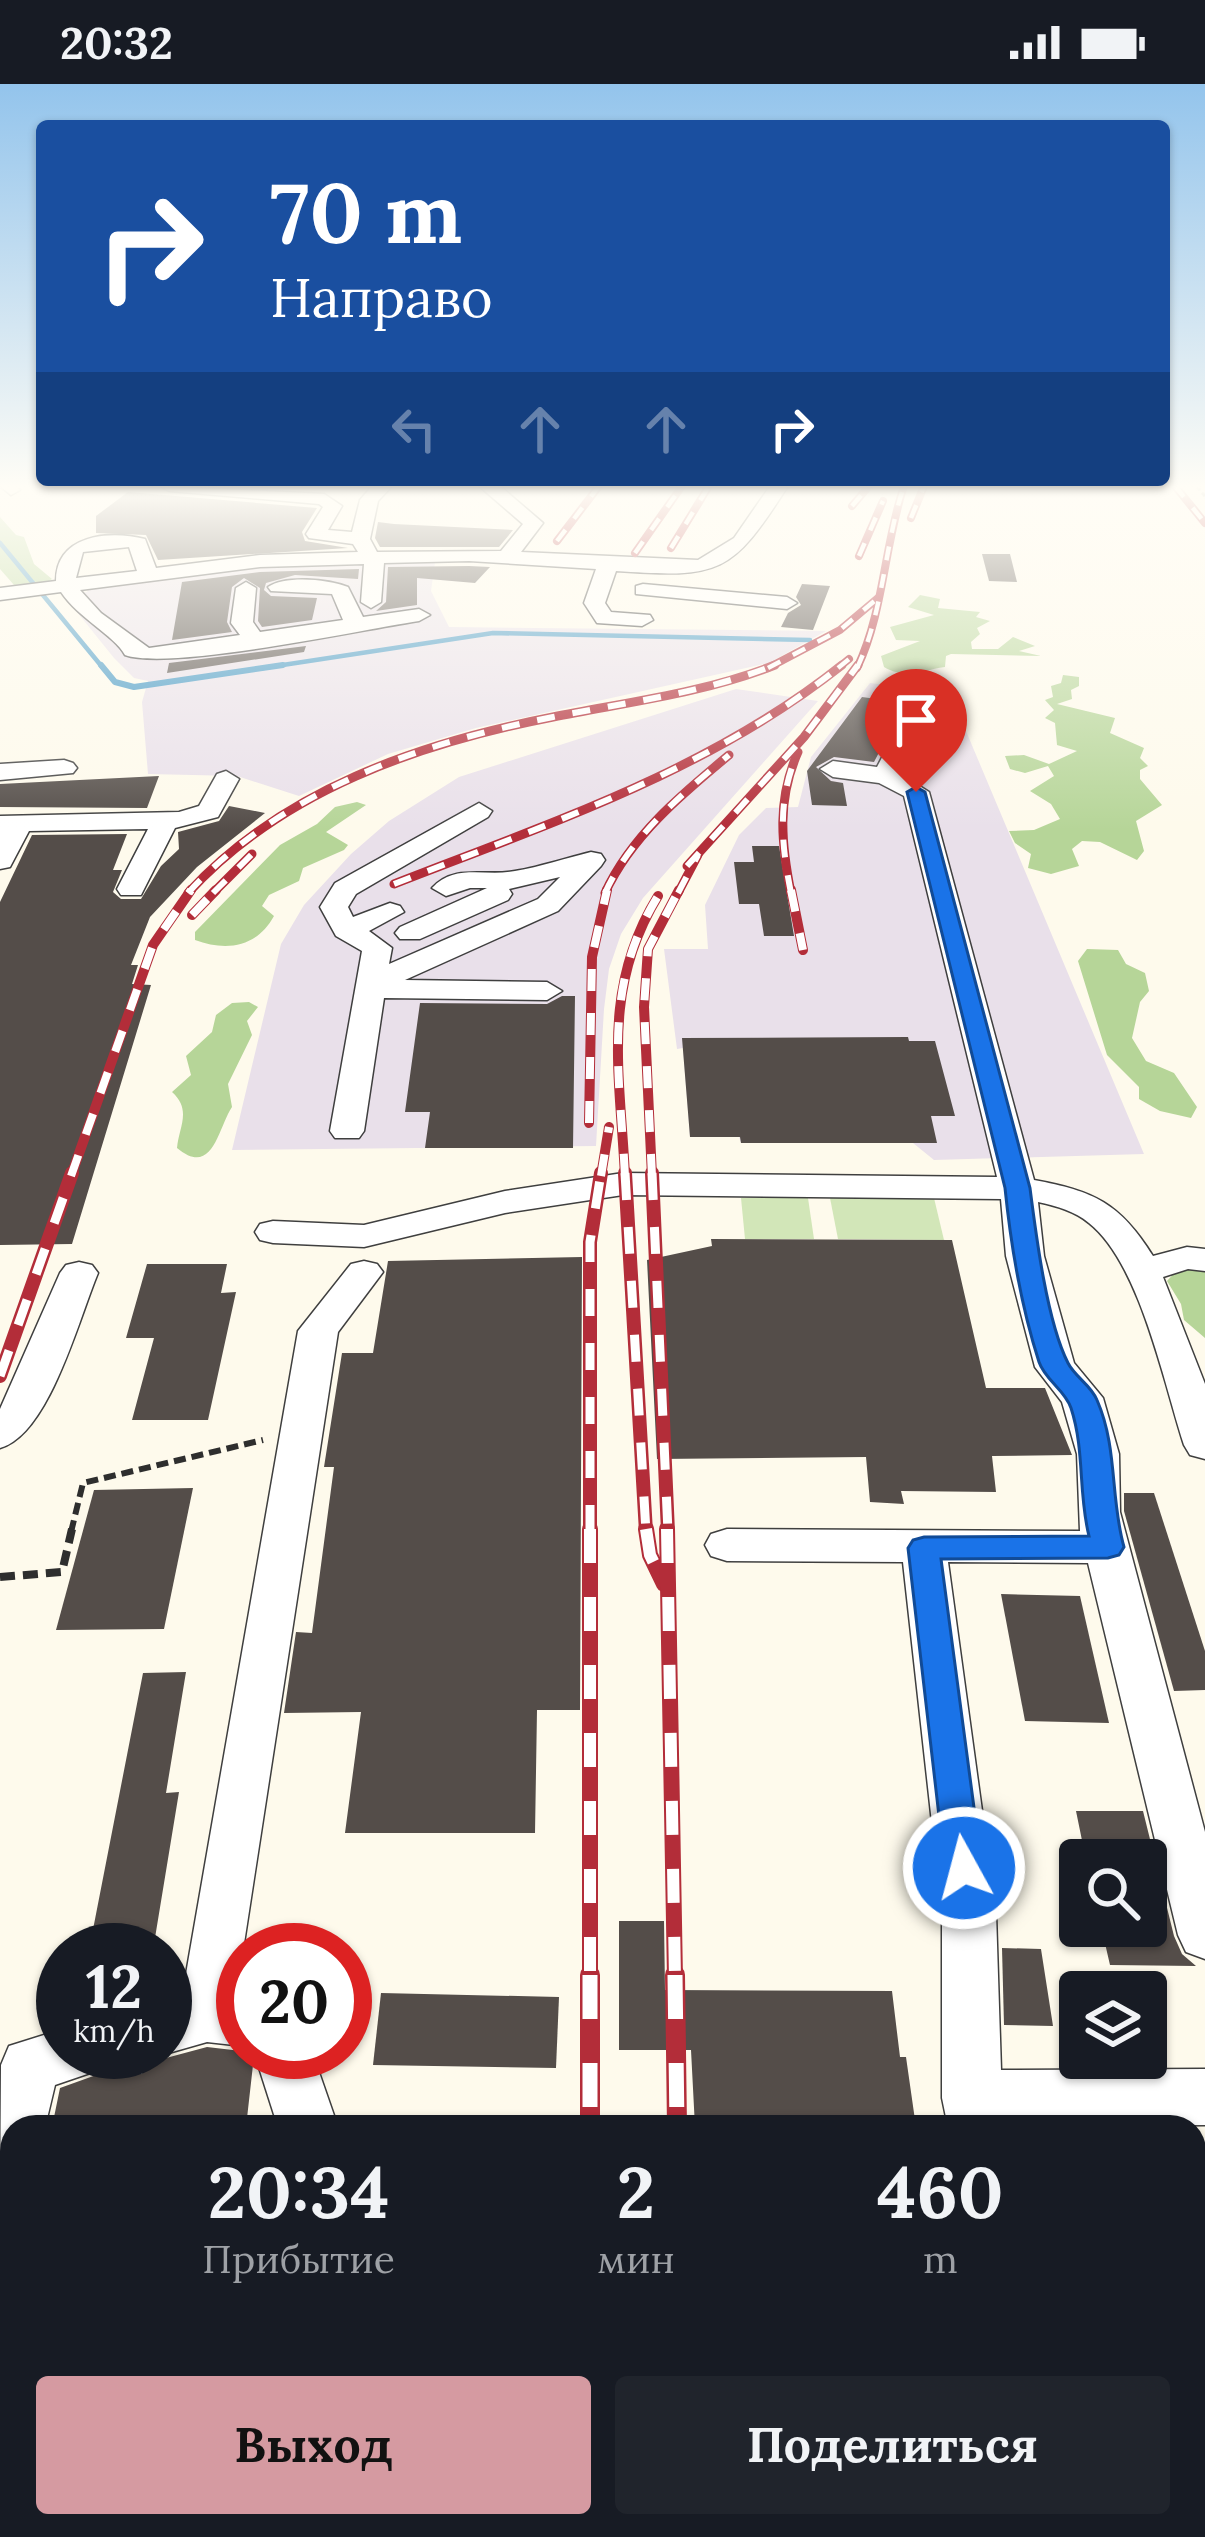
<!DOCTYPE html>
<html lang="ru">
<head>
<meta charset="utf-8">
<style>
	body { margin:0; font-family:Lora,serif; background:#20242c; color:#f1f3f6; height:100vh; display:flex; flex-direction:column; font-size:45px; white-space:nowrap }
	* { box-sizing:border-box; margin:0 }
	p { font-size:39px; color:#9ea1a6 }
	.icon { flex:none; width:66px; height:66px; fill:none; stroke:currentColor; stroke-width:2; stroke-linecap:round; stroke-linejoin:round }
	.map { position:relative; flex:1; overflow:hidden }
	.sheet { position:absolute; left:0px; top:2031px; width:1206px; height:423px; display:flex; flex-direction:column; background:#171b24; border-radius:36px 36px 0 0; box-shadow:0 3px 9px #0004 }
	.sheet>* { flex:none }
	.banner { position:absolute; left:36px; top:36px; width:1134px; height:366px; border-radius:12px; box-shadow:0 3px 9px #0004; background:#1a4fa0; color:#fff; overflow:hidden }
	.controls { position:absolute; left:1059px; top:1755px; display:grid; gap:24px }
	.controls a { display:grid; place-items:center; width:108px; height:108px; border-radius:12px; background:#171b24; box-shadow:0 3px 9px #0004; font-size:60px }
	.speed { position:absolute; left:36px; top:1839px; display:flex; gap:24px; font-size:60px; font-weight:700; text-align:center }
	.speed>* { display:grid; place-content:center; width:156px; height:156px; border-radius:50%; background:#171b24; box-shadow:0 3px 9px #0004; line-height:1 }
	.speed small { font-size:30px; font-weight:400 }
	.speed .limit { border:18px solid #d22; background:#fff; color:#111 }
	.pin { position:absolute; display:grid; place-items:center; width:102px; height:102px; color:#fff; margin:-123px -51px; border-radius:50% 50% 50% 0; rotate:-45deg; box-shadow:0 0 12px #0007 }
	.pin .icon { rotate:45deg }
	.me { position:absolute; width:132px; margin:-66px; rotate:353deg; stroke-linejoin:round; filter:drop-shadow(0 0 9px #0008) }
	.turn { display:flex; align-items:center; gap:42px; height:252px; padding:0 36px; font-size:54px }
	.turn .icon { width:156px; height:156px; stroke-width:2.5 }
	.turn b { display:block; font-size:84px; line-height:102px }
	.lanes { display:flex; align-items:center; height:114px; padding:0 36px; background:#0003; justify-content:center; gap:60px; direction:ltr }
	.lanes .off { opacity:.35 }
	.eta { display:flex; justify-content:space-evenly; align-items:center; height:204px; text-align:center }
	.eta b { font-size:72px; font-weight:700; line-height:84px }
	.action { display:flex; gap:24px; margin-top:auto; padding:24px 36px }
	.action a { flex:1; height:138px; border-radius:12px; background:#d59aa1; color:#111; font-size:48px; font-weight:700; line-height:138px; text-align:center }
	.action a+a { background:#20242c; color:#f1f3f6 }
	.status { display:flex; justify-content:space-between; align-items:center; height:84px; padding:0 60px; background:#171b24; direction:ltr }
	.status svg { height:33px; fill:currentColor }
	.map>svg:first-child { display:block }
</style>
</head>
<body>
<div class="status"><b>20:32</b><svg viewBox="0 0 49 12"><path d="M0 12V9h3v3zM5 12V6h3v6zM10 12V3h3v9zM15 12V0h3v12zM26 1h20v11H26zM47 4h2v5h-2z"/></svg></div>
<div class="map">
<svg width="1205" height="2453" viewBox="0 0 1205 2453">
	<rect width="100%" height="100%" fill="#fefaec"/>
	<g fill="#e9e0ea">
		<polygon points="435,478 431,507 449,543 826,547 769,579 476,644 388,670 299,712 237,692 148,690 142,618 148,597 134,594 114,574 64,512 87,508 88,503 237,485"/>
		<polygon points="870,599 950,609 1144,1070 934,1076 913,1059 741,1059 739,1053 690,1053 683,964 677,965 664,865 708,865 705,821 739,751 766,724 798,723 811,673"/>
		<polygon points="736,605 818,617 643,814 621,850 609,885 604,925 596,1062 232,1066 281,860 304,821 351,770 389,737 459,693"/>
	</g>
	<g fill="#d2e6b8">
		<polygon points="741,1114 808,1114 814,1155 745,1155"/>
		<polygon points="830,1114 934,1114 944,1156 838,1155"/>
	</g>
	<g fill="#b6d598">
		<polygon points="0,433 16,451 24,453 34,480 52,495 48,498 14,501 0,485"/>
		<path d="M920,511L940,515L938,524L980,528L976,533L990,537L977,544L980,550L971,558L972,565H998L1013,553L1035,562L1019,567L1041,572L951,570L946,572L945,583C922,586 906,596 884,583L881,572L920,557L896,556L890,543L934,531L908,523Z"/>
		<polygon points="1063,591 1079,593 1079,602 1071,606 1072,615 1057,620 1115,634 1110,649 1144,664 1140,674 1148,682 1140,686 1140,695 1162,721 1136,737 1144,767 1137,776 1100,758 1082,757 1072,765 1079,782 1051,790 1028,784 1031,770 1015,759 1009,747 1034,746 1060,735 1051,720 1030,707 1054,692 1048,682 1025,689 1010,685 1005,672 1024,671 1049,680 1077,667 1057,661 1055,639 1045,634 1054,626 1045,616 1053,613 1051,602 1061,599"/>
		<path d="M357,718L366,721L326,748L348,761L344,766L303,784L299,797L269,811L262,822L274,832C257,863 227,868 195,856V848L280,761L317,740L335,723Z"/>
		<polygon points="1087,865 1118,866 1126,880 1145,889 1149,907 1140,918 1132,954 1146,977 1174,989 1197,1023 1191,1034 1160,1027 1139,1015 1139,1003 1107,971 1078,877"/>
		<path d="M249,918L258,923L247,937L252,951L228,1000L232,1023C218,1044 213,1094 177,1064C179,1043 192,1026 172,1008L191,991L186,972L212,948L216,931L232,919Z"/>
		<polygon points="1178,1185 1205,1187 1205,1254 1184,1236 1181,1220 1167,1197"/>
	</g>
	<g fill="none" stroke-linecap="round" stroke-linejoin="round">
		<g stroke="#3f95c4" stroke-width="4.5">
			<polyline points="0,459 103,584"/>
			<polyline points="263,584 493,549 810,556"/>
		</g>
		<polyline stroke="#3f95c4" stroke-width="6" points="101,581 115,598 134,603 283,581"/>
	</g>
	<g fill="#544d49">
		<polygon points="128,408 317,424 302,448 305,457 348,464 158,476 146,451 96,449 96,432"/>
		<polygon points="378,438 394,440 513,446 499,463 380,463 375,454"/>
		<polygon points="982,470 1010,470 1017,498 989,497"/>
		<polygon points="388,483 469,482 490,483 475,499 417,494 417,521 376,527 386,518"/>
		<polygon points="359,485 358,495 295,491 266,499 264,506 271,512 317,514 312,536 262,543 258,537 260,504 244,494 232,503 227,538 232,548 172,556 182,498 260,488"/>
		<polygon points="802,500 830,502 813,546 781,543 788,529 801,521 796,513"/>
		<polygon points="306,562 304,568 167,589 169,579"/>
		<polygon points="862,613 905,619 874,678 834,673 816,683 831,697 843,699 847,722 812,721 807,687"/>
		<polygon points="159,692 147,724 0,723 0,700"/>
		<polygon points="229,722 265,729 197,783 150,833 131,881 138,881 132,900 151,901 72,1160 0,1161 0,818 32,751 127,750 113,786 122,786 113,808 121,815 141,815 161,782 179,765 178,748 219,737"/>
		<polygon points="752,762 779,762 794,852 764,852 759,820 739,820 734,778 754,778"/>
		<polygon points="562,912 575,912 573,1064 425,1064 430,1028 405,1028 420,919 547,920"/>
		<polygon points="908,953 909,957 935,957 955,1032 931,1032 937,1059 741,1059 740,1053 690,1053 682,954"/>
		<polygon points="711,1155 952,1156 986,1304 1045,1304 1072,1371 992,1372 996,1408 901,1407 904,1420 870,1418 866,1373 657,1375 647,1176 712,1162"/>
		<polygon points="582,1173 580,1626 537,1626 535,1749 345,1749 361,1628 284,1629 296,1548 312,1549 334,1383 324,1383 342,1269 373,1269 388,1177"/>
		<polygon points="147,1180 227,1180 221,1209 236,1208 208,1336 132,1336 154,1254 126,1254"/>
		<polygon points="193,1404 164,1545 56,1546 94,1406"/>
		<polygon points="1124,1409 1154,1409 1205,1567 1205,1606 1174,1607 1124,1427"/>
		<polygon points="1001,1510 1080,1512 1109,1639 1025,1637"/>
		<polygon points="186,1588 166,1709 179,1708 153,1866 89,1866 143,1589"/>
		<polygon points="1076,1727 1143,1727 1174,1852 1182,1870 1196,1882 1110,1881 1101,1842 1146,1842 1146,1776 1086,1776"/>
		<polygon points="619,1837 664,1837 665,1906 892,1907 900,1973 906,1973 916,2043 695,2043 691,1966 619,1966"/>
		<polygon points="1002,1864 1041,1865 1053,1942 1004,1941"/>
		<polygon points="381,1909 559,1913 556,1984 373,1981"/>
		<polygon points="207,1963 250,1968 253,1981 246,2043 52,2043 60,2004 99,1990 142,1990 146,1969 166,1974"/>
	</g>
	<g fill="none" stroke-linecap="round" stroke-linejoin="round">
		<defs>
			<g id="minor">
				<polygon points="0,402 17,402 20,406 11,411"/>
				<path d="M160,402L324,410L342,422L328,446L352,448L360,416L372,402H392L378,417L370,455L377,468L501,467L523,440L479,402H500L543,439L521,468L698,476L734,454L770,402H788C731,491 720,494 616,487L605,519L611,528L650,531L653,536L642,542L597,539L584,519L596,485L469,477L384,479L381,518L371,524L361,518L364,480L260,483L80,506L101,529L149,564L240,551L231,539L236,504L246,498L256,504L253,538L260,548L343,536L332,510L271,507L268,503C285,491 328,495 348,503L363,533L419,525L430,531L419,537C360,546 170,587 125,571C114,551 78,534 61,508L0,516V504L56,497C56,451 108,446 145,455L156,484L260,471L358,468L353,460L309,454L306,450L323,423L319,420L169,407ZM129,463L137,487L76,494L83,468Z"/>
				<polygon points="643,500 787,513 797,519 787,525 636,510 636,502"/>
				<path d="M926,605L938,612L899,689L929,708L1034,1096C1094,1107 1120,1119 1153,1172L1187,1163L1205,1165V1187L1188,1185L1163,1193L1205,1300V1375L1190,1371L1184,1361C1164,1300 1140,1179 1089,1139C1075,1127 1056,1122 1038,1118L1044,1172L1074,1279L1103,1314L1119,1370L1120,1428L1205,1748V1875L1186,1868L1178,1851L1088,1479L948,1478L996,1829L1001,1986L1205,1985V2041L948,2043L942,2014V1829L903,1478L727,1477L711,1472L705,1461L711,1450L727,1445L1080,1447L1077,1370L1062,1318L1035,1283L1006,1172L1001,1115L623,1111L505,1129L364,1163L273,1159L260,1156L255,1148L260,1140L273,1137L364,1141L505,1107L623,1089L997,1093L904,712L879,699L833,693L820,685L833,677L877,683L914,612Z"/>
				<polygon points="64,676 73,679 77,684 73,689 0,696 0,680"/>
				<polygon points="226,687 239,695 218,733 175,744 141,811 121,811 117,805 148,745 29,747 10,783 0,785 0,732 179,728 199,722 217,690"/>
				<path d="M479,719L492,727L488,733L356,810L348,823L353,833L390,819L400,822L404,828L369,847L392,864L389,880L538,815L560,793L509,805L512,810L508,816L420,855H400L395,849L400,843L487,804H470L446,812L432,804C455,779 485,793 515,787C540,783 566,774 591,768L601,770L605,776L601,782L558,827L405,896L547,898L562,907L547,916L384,914L364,1047L359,1054H335L330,1047L362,867L336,852L320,823L335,799Z"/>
				<polygon points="364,1177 377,1180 383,1188 338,1248 243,1866 239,1910 243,1910 243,1962 207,1958 165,1970 160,1968 165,1968 165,1918 182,1913 298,1247 351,1180"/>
				<path d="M79,1178L92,1181L98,1189C79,1234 49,1351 0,1364V1325L60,1189L66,1181Z"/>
				<polygon points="63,1945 63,1968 105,1968 96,1987 55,2001 45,2043 12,2043 12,2125 0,2130 1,1981 9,1962"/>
				<polygon points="254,1968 312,1968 338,2043 278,2043"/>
				<polygon points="1205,2362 1205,2431 1194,2435 1194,2366"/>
				<rect x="532" y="2442" width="70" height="11"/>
				<polygon points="1015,2442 1148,2442 1143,2453 1017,2453"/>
			</g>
		</defs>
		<use href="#minor" stroke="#3f3f3f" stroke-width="3"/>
		<polyline stroke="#2e2e2e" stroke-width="3" stroke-dasharray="6 3" stroke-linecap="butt" points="1196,402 1205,412"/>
		<polyline stroke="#2e2e2e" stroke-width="6" stroke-dasharray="12 6" stroke-linecap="butt" points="71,1448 83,1399 263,1356"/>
		<polyline stroke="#2e2e2e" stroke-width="8" stroke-dasharray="15 8" stroke-linecap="butt" points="0,1493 62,1488 72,1445"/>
		<use href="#minor" fill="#fff" fill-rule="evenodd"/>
		<defs>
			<g id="rail-far5">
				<polyline points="1175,402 1205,439"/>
				<polyline points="852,422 869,402"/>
				<polyline points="911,434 924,402"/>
				<polyline points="557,457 599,402"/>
				<polyline points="671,464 709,402"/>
				<polyline points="635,469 682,402"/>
				<polyline points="859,472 883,417"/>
				<polyline points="768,584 840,546 878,514"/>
				<polyline points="838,584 849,575"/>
				<path d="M857,584C884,528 884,461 904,402"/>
			</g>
			<g id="rail-far4">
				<polyline points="687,782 804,653 858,581"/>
				<path d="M394,800C550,739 709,687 842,581"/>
				<path d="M188,809C282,706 420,659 553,633C628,618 704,609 775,581"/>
				<polyline points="213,809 252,770"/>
				<path d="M605,809C631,752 682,710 729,671"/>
				<polyline points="678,809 698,771"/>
				<path d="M791,809C781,759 777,715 798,668"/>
			</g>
			<g id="rail-far3">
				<polyline points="791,806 803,866"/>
				<polyline points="192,831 216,806"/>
				<polyline points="589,1039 592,873 607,806"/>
				<polyline points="71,1092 153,861 191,806"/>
				<polyline points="601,1092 609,1043"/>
				<path d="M625,1092C620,989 601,905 658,812"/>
				<polyline points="652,1092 644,923 648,865 679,806"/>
			</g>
			<g id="rail-far2">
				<polyline points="625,1089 646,1448"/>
				<polyline points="652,1089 668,1448"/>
				<polyline points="0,1292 72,1089"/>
				<polyline points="590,1448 590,1158 601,1089"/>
			</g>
			<g id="rail-far1">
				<polyline points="590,1445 590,1894"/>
				<polyline points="646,1445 650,1471 664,1500"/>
				<polyline points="667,1445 675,1894"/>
			</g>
			<g id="rail">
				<polyline points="590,1891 590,2043"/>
				<polyline points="675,1891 677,2043"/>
				<polyline points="592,2442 592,2453"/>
				<polyline points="696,2442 697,2453"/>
			</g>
		</defs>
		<use href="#rail-far5" stroke="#b32d39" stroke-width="8"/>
		<use href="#rail-far4" stroke="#b32d39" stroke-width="9"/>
		<use href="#rail-far3" stroke="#b32d39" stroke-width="10"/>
		<use href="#rail-far2" stroke="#b32d39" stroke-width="14"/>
		<use href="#rail-far1" stroke="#b32d39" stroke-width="16"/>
		<use href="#rail" stroke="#b32d39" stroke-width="20"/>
		<use href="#rail-far5" stroke="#fff" stroke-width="4.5" stroke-dasharray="14" stroke-linecap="butt"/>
		<use href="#rail-far4" stroke="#fff" stroke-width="6" stroke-dasharray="18" stroke-linecap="butt"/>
		<use href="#rail-far3" stroke="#fff" stroke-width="8" stroke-dasharray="22" stroke-linecap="butt"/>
		<use href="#rail-far2" stroke="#fff" stroke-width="9" stroke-dasharray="27" stroke-linecap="butt"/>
		<use href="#rail-far1" stroke="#fff" stroke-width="12" stroke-dasharray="34" stroke-linecap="butt"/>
		<use href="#rail" stroke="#fff" stroke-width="15" stroke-dasharray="44" stroke-linecap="butt"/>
	</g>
	<linearGradient id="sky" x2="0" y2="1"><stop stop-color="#93c4ec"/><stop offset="0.54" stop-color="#fffdf6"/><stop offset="1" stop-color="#fffdf6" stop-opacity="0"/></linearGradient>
	<rect width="1205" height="746" fill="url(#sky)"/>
	<path fill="#1a73e8" stroke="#114b97" stroke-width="3" d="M916,703L925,708L1030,1104C1036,1151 1047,1238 1068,1279C1075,1293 1091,1301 1097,1316C1118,1364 1110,1414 1124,1463L1119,1471L1108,1474L941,1475L982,1784L977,1795L964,1799L950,1795L945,1784L908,1464L913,1456L924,1453L1089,1452C1078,1409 1085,1367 1071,1324C1065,1306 1045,1296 1039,1278C1021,1222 1011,1163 1005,1104L907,708Z"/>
</svg>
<div class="controls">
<a><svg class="icon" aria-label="search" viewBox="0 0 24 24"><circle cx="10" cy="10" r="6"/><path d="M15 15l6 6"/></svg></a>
<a><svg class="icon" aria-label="layers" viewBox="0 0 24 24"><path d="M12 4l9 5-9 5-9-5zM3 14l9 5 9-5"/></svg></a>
</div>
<div class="speed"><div>12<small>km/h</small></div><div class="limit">20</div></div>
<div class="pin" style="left:916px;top:708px;background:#d93025"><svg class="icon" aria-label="arrive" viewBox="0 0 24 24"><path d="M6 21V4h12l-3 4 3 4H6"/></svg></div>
<svg class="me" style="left:964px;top:1784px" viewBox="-20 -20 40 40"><circle r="17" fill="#1a73e8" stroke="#fff" stroke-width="3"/><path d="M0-11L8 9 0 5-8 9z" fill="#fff"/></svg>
<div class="banner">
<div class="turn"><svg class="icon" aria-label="right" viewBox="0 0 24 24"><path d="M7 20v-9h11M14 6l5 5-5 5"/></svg><div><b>70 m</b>Направо</div></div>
<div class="lanes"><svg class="icon off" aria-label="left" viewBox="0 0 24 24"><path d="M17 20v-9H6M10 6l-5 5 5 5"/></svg><svg class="icon off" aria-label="ahead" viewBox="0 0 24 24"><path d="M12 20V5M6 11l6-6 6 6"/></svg><svg class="icon off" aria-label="ahead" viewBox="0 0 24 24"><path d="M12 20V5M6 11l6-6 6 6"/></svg><svg class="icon" aria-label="right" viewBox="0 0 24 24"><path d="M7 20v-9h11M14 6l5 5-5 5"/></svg></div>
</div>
<section class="sheet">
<div class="eta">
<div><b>20:34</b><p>Прибытие</p></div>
<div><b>2</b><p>мин</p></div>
<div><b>460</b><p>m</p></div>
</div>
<div class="action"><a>Выход</a><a>Поделиться</a></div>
</section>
</div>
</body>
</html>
